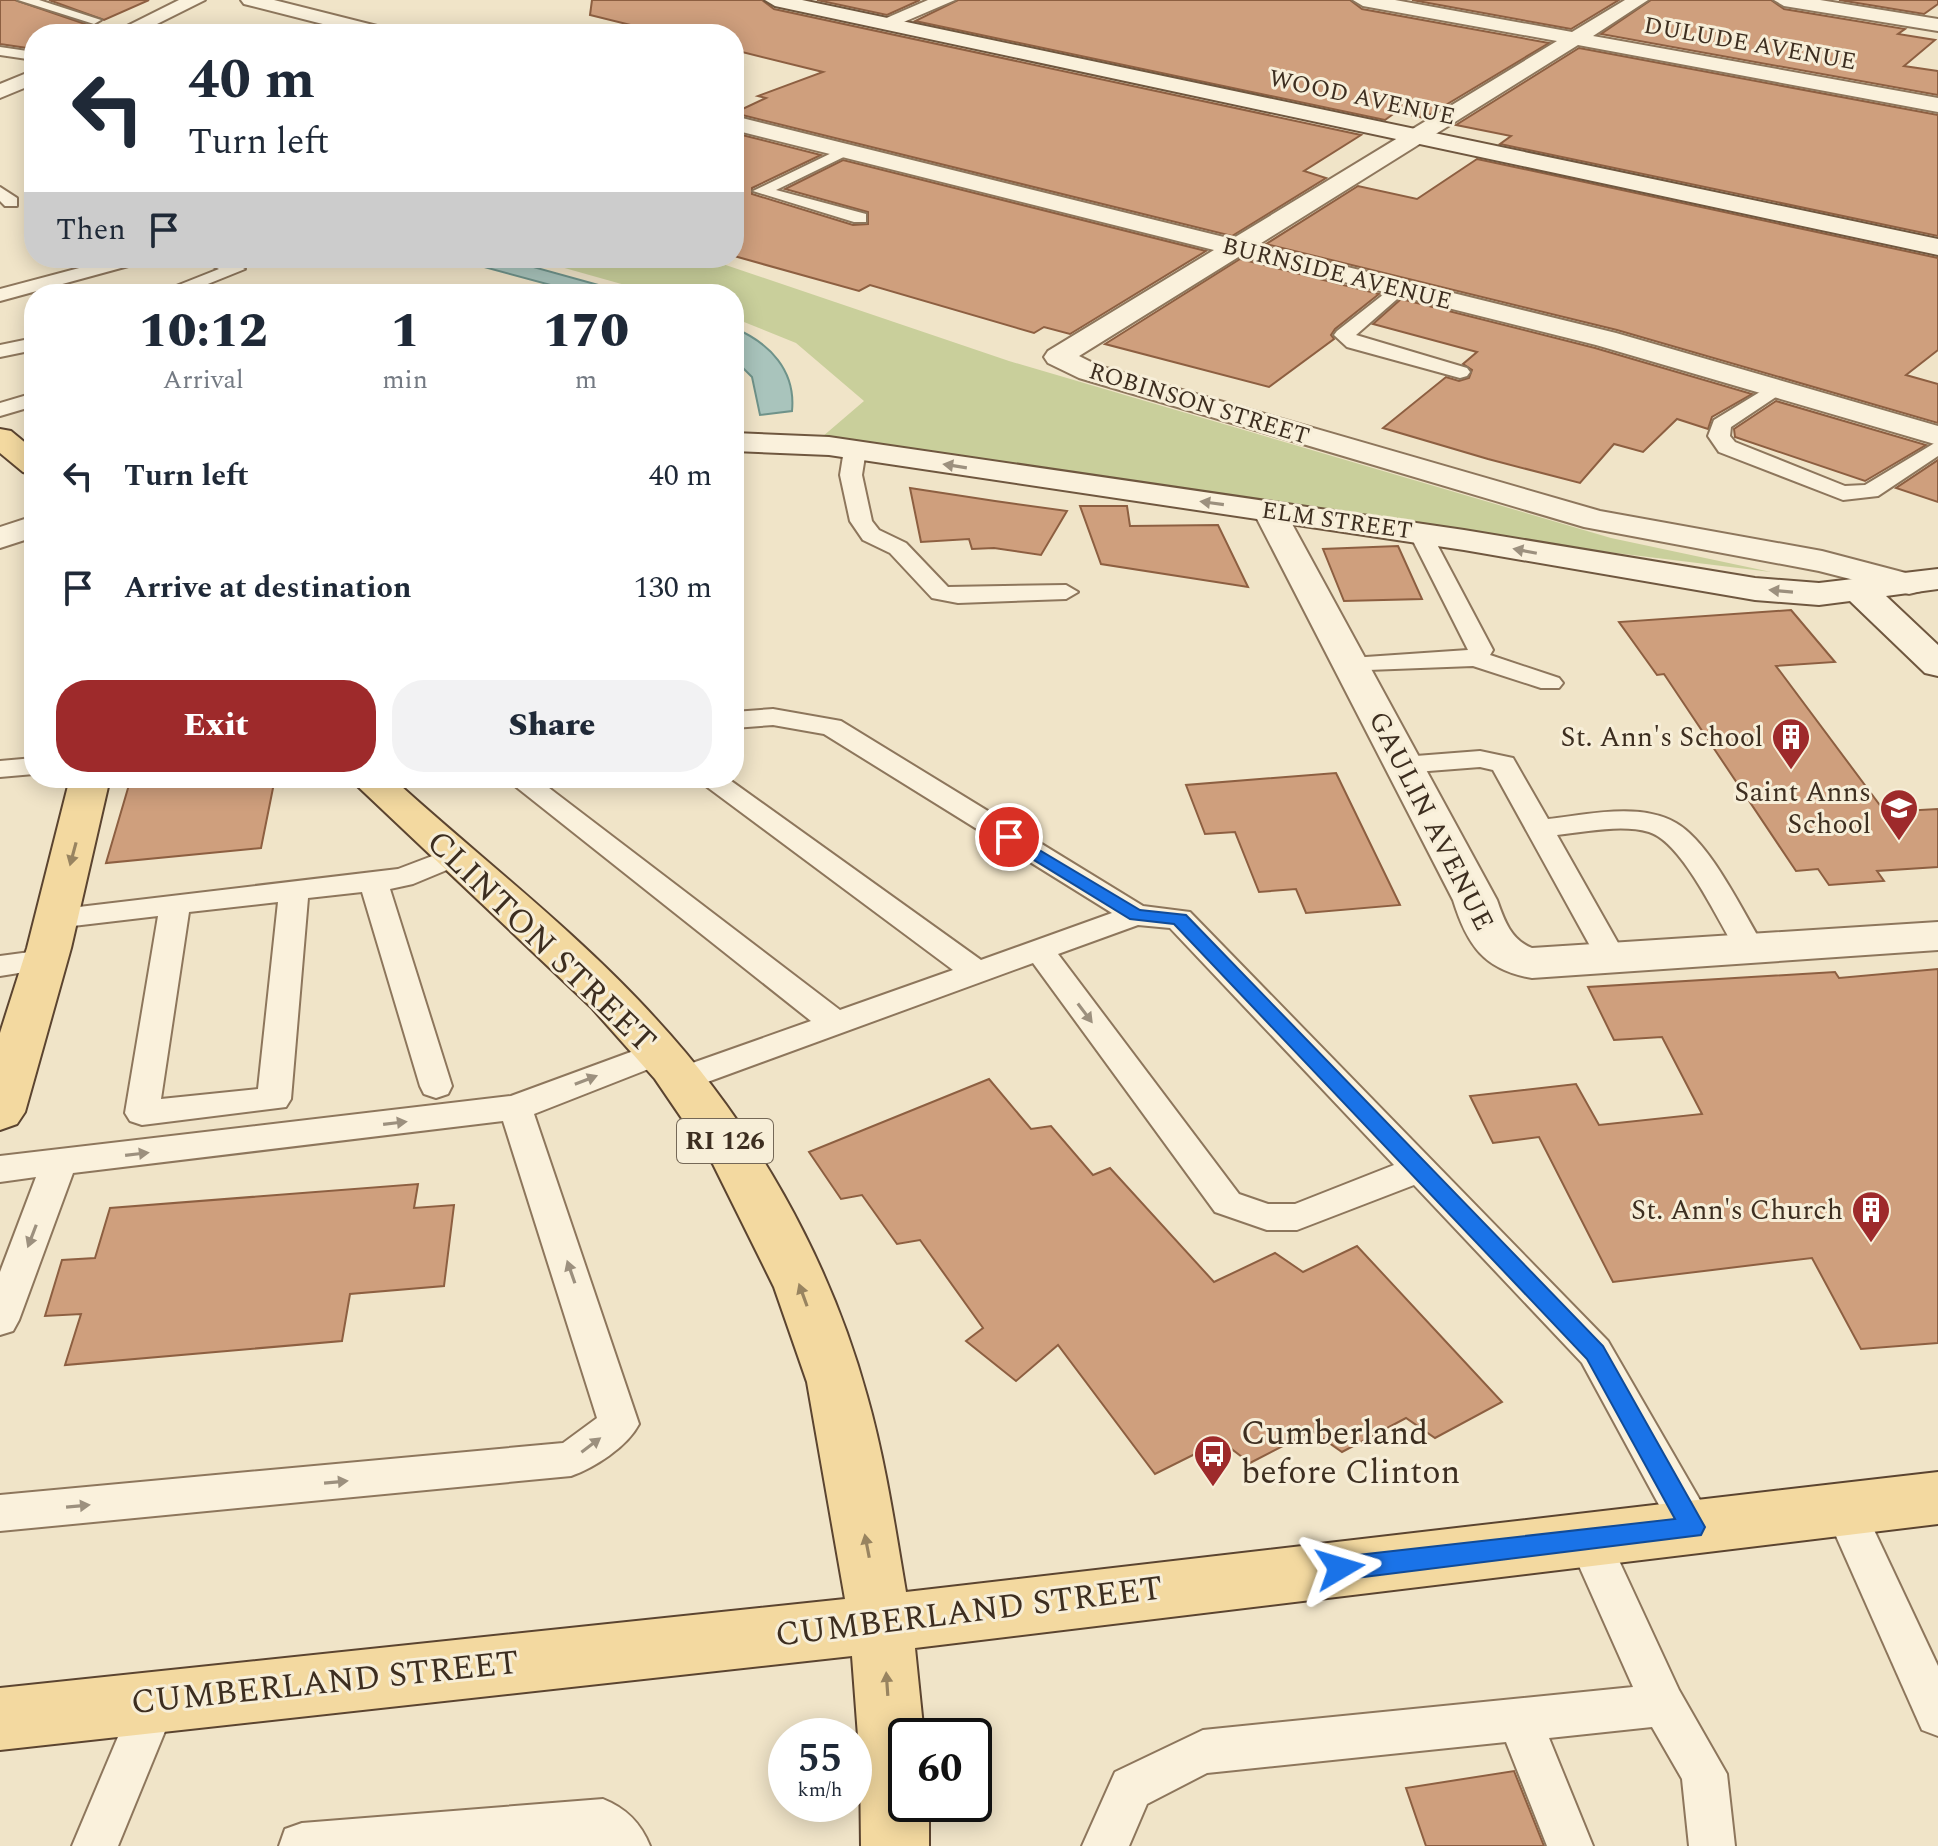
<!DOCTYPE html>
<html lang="en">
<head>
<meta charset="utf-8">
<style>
	body { margin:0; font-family:Spectral,serif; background:#f2f2f3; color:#1f2937; height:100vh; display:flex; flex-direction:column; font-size:30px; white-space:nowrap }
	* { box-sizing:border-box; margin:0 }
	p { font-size:26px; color:#747a83 }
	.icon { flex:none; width:44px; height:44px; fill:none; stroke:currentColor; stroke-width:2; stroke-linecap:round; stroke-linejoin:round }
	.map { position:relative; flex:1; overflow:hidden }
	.details { position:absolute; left:24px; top:284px; width:720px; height:504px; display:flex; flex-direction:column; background:#fff; border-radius:32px; box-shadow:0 4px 20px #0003 }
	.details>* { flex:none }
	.hud { position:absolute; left:24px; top:24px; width:720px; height:244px; border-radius:32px; box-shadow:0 4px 20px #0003; background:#fff; color:#1f2937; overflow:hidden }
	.speed { position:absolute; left:768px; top:1718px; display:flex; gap:16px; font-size:40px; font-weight:700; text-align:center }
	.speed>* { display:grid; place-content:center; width:104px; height:104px; border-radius:50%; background:#fff; box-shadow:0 4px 20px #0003; line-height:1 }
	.speed small { font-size:20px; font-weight:400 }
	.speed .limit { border:4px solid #111; border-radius:12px; background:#fff; color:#111 }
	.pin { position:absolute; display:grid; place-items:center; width:68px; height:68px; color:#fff; margin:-34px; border:4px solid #fff; border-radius:50%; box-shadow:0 2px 8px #0007 }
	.me { position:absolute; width:88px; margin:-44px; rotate:83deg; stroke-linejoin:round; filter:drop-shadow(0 0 6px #0008) }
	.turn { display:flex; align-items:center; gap:28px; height:168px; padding:0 32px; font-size:36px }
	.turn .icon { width:104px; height:104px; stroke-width:2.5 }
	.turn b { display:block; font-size:56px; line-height:68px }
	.then { display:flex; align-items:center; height:76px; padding:0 32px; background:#0003; gap:16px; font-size:30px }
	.eta { display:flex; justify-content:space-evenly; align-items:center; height:136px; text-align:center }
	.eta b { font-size:48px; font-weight:800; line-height:56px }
	.action { display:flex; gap:16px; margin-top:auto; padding:16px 32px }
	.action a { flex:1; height:92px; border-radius:32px; background:#9e2a2b; color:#fff; font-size:32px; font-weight:800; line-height:92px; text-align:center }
	.action a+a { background:#f2f2f3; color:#1f2937 }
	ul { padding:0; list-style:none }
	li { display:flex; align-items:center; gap:24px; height:112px; padding:0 32px }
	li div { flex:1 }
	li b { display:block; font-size:30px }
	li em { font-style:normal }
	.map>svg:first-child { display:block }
</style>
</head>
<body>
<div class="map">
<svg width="1938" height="1846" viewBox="0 0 1938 1846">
	<rect width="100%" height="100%" fill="#f0e4c8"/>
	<polygon fill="#c9cf9b" points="529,258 705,258 1009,361 1611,538 1771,572 1370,523 815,443 864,401 796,343 734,318 734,294 657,294"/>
	<g fill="#a9c4bc" stroke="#6f938a" stroke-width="2">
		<polygon points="451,258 501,258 631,294 584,294"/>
		<path d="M734,328C770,343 796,371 792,411L760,415L752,377L734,359Z"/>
	</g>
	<g fill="#cf9f7d" stroke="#8d5f41" stroke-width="2">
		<polygon points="0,0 15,0 91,26 74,34 34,34 34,49 0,44"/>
		<polygon points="49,0 149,0 104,20"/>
		<polygon points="592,0 762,0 774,9 1361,135 1304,171 1326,178 1232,236 734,113 766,98 758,96 823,72 734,50 734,34 667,34 590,15"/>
		<polygon points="817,0 920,0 887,15"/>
		<polygon points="958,0 1350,0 1362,9 1549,43 1424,118 1396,112 1385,120 915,21"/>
		<polygon points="1412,0 1619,0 1571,29"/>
		<polygon points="1651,0 1771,0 1784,9 1905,29 1898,34 1935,40 1904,66 1938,71 1938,95 1601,34"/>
		<polygon points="1839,0 1938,0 1938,4 1924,14"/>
		<polygon points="1579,48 1938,115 1938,236 1500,144 1511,136 1456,125"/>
		<polygon points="734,133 821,155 752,188 752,194 853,225 868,224 868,212 785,189 843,160 1206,251 1070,334 1044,327 1034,333 870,285 859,291 734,256"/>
		<polygon points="1477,159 1938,258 1938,350 1906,375 1938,384 1938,423 1617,330 1266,244 1358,186 1417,199"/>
		<polygon points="1240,259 1379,294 1335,329 1331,335 1334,339 1269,387 1105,344"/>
		<polygon points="1401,299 1595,348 1752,394 1712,417 1708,429 1677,419 1643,452 1614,444 1580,483 1488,459 1383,428 1446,377 1459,381 1469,378 1472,370 1463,364 1477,352 1373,324"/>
		<polygon points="1776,401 1926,445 1865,481 1735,437 1734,429"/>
		<polygon points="1938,460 1938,502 1896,488"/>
		<polygon points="910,488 995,501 1067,511 1041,555 994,548 972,549 969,539 921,542"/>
		<polygon points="1080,506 1127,506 1130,526 1218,525 1248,587 1101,564"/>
		<polygon points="1398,546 1422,599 1344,601 1323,549"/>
		<polygon points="1791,610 1835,662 1776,666 1885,812 1938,809 1938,867 1877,871 1884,881 1829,885 1818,869 1796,871 1664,674 1657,675 1619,622"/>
		<polygon points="1336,773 1400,905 1306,913 1296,889 1259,892 1235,832 1205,834 1186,785"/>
		<polygon points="131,778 275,778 261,848 106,863"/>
		<polygon points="1938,969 1938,1343 1861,1349 1812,1258 1613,1282 1539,1137 1493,1143 1470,1096 1576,1084 1599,1125 1702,1114 1662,1037 1614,1040 1588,987 1835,972 1839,978"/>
		<polygon points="989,1079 1031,1129 1051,1126 1093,1175 1110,1168 1214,1282 1275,1253 1303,1272 1357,1246 1502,1402 1435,1438 1406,1418 1342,1452 1312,1431 1250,1463 1221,1441 1155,1474 1058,1345 1016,1381 966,1341 983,1328 920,1240 897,1244 862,1195 841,1199 809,1152"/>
		<polygon points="418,1184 414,1208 454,1205 444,1286 350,1294 342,1341 65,1365 81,1314 45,1316 62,1260 95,1258 110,1208"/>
		<polygon points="1514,1771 1544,1846 1426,1846 1406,1788"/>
	</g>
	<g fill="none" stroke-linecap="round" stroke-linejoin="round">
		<defs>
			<g id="lane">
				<polygon points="18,0 39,0 101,20 94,24"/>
				<polygon points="0,47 34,52 34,60 0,55"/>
				<polygon points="842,148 856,151 776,190 866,214 866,222 854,222 753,191"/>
				<polygon points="0,187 17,198 17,206 5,206 0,201"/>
				<polygon points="117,258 146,258 143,262 0,301 0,289"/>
				<polygon points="197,258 223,258 245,269 183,294 156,294 219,269"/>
				<polygon points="1398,283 1407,289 1404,293 1356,335 1467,368 1470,372 1467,376 1460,378 1347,347 1334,335 1337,331"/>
				<polygon points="386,288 403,290 405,294 377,294"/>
				<polygon points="34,338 34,350 0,357 0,345"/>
				<polygon points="1778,381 1785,383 1788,387 1785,391 1731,427 1730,436 1735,442 1845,486 1865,485 1938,441 1938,456 1878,496 1843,500 1719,452 1708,436 1714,420"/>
				<polygon points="34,393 34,406 0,416 0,403"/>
				<polygon points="855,444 866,450 862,475 872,521 879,530 906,543 948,587 1066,585 1078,592 1066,599 958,603 932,598 890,553 863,540 850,521 840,475 844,450"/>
				<polygon points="1420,526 1431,533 1493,650 1490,655 1559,678 1563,683 1559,688 1541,688 1473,666 1342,671 1338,666 1342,661 1351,658 1468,650 1409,533"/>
				<path d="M773,709L841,721L1143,906L1190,912L1608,1341L1708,1514L1714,1527L1708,1540L1693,1545L1678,1540L1582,1363L1414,1185L1297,1230H1267L1215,1212L1033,963L691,1088L679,1092L667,1088L663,1080L667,1072L811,1021L505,778H536L840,1010L953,970L695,778H727L981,960L1112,913L824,734L773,725L734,728V712ZM1138,925L1170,928L1394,1165L1295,1204H1268L1239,1194L1058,954Z"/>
				<path d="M1480,751L1513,758L1548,819C1587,815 1639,802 1676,823C1711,843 1743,913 1765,948L1761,955L1750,958L1739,955C1720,925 1683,842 1649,832C1621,824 1586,832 1557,835L1626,957L1622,964L1611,967L1600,964L1493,770L1480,767L1403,773L1393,771L1389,765L1393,759L1403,757Z"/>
				<polygon points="34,758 34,774 0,777 0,761"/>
				<path d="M456,847L466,850L470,856L466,862L413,884L390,889L452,1086L448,1094L436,1098L424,1094L420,1086L362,892L308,898L291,1099L286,1107L142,1125L130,1121L125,1113L158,916L56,928L45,925L41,918L45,911L398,869ZM278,902L258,1089L161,1099L189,912Z"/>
				<polygon points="45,950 56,953 60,960 56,967 0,976 0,956"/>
				<path d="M658,1042L669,1045L674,1053L669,1061L534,1114L639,1424C627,1447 594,1468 571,1476L0,1531V1495L563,1443L597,1418L503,1121L73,1173L19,1320L13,1331L0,1335V1272L36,1177L0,1182V1156L511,1096Z"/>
				<polygon points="1844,1491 1858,1496 1938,1666 1938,1736 1922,1730 1824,1509 1830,1496"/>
				<polygon points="1588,1521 1603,1526 1679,1690 1727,1774 1735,1846 1689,1846 1682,1779 1652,1727 1549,1738 1593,1846 1547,1846 1506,1742 1207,1773 1147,1804 1129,1846 1082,1846 1115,1772 1203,1730 1633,1687 1567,1539 1573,1526"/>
				<polygon points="155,1681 171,1687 177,1702 118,1846 72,1846 139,1687"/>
				<path d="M603,1799C626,1808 641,1823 650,1846H279L285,1829L302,1823Z"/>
			</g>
			<g id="street">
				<polygon points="179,0 205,0 137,34 111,34"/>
				<polygon points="241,0 274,0 393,30 396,34 362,34 244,4"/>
				<polygon points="928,0 955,0 892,27 878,27 875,23"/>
				<polygon points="1353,0 1395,0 1572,32 1625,0 1648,0 1593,36 1938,98 1938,112 1578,45 1258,245 1616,333 1938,426 1938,445 1596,345 1240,256 1079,356 1099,366 1600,511 1822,551 1921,577 1926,584 1921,591 1909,594 1819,571 1584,527 1079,378 1048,363 1044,357 1048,351 1214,250 734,130 734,116 1232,239 1557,41 1363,6"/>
				<polygon points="1774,0 1820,0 1938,19 1938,31 1784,6"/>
				<polygon points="34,70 34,84 0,98 0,84"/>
				<path d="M1269,501L1281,504L1285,511L1497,900C1504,920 1511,940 1532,948L1938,922V950L1532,978C1484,970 1467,945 1453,900L1253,511L1257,504Z"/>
				<polygon points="34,516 34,537 0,548 0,527"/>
			</g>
			<g id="secondary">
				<polygon points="765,0 802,0 1938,239 1938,255 775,6"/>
				<polygon points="734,433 829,437 1464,530 1755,578 1819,583 1938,569 1938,589 1886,596 1938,645 1938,676 1925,673 1850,601 1819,605 1755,600 1464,550 829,455 734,451"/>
			</g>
			<g id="primary">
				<polygon points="0,429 11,431 34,450 34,475 23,472 0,453"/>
				<polygon points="70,778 110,778 71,948 25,1112 17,1124 0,1130 0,1033 27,948"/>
				<path d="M349,778H392C480,858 576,931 656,1019C753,1124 829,1257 867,1396C885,1459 895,1527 906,1592L1938,1472V1524L915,1648L924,1736H906V1804H929V1846H861L860,1763L852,1656L0,1750V1688L845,1599L807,1382L774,1287L713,1164L655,1079L591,1007Z"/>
			</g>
		</defs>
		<use href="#lane" stroke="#8d765c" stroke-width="4"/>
		<use href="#street" stroke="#8d765c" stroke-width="4"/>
		<use href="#secondary" stroke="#6f573f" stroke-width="4"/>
		<use href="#primary" stroke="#5b4430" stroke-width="4"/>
		<use href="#lane" fill="#faf1dc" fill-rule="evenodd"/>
		<use href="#street" fill="#faf1dc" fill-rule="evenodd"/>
		<use href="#secondary" fill="#faf1dc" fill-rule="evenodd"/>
		<use href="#primary" fill="#f3d9a0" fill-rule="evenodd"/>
	</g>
	<defs><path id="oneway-solid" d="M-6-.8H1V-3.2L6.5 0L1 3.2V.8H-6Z" transform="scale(2)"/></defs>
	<g fill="#9c907e">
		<use href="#oneway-solid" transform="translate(955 466) rotate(-171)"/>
		<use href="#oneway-solid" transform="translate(1212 503) rotate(-172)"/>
		<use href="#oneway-solid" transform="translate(1525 551) rotate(-169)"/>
		<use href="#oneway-solid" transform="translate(1781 591) rotate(-175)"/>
		<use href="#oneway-solid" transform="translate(1085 1013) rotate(53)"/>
		<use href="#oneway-solid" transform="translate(586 1080) rotate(-21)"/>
		<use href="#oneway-solid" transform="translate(395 1123) rotate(-7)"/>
		<use href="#oneway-solid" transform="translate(137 1154) rotate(-7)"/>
		<use href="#oneway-solid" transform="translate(32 1236) rotate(111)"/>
		<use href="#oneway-solid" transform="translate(571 1272) rotate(-109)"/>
		<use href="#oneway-solid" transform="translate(591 1445) rotate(-37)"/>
		<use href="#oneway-solid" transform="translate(336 1482) rotate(-5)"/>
		<use href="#oneway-solid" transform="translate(78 1506) rotate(-5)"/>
	</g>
	<g fill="#988460">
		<use href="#oneway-solid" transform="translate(73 854) rotate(105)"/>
		<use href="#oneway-solid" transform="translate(803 1295) rotate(-110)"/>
		<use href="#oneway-solid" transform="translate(867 1546) rotate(-101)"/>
		<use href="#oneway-solid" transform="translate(887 1684) rotate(-94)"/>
	</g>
	<polygon fill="#1a73e8" stroke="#114b97" stroke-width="2" points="1009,832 1140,910 1186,915 1603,1346 1701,1520 1705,1527 1701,1535 1340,1580 1331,1576 1328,1568 1331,1560 1340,1557 1675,1519 1587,1359 1174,924 1130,919 1003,841 1001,837"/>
	<defs>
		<symbol id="building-pin" viewBox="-11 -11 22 30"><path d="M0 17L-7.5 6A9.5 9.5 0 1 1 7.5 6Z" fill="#9e2a2b" stroke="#f7eed8"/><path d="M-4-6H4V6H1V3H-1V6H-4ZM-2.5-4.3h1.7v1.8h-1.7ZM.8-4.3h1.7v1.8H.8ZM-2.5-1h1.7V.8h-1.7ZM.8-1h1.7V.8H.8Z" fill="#fff"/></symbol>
		<symbol id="school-pin" viewBox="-11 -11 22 30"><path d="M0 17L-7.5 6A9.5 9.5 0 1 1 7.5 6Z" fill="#9e2a2b" stroke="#f7eed8"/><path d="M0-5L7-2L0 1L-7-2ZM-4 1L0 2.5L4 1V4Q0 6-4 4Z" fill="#fff"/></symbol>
		<symbol id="bus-pin" viewBox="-11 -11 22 30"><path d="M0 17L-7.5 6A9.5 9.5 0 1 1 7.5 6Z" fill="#9e2a2b" stroke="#f7eed8"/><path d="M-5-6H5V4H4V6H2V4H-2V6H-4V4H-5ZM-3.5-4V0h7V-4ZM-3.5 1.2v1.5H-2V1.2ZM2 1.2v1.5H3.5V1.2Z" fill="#fff"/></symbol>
	</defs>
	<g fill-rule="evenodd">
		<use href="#building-pin" x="1769" y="715" width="44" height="60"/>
		<use href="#school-pin" x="1877" y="786" width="44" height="60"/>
		<use href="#building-pin" x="1849" y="1188" width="44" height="60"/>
		<use href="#bus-pin" x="1191" y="1432" width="44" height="60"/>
	</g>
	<g text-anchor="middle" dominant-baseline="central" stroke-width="6" stroke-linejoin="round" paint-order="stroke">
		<g font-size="24" fill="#3d2e20" stroke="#f7eed8">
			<text transform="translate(1750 44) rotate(10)">DULUDE AVENUE</text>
			<text transform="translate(1362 98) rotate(12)">WOOD AVENUE</text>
			<text transform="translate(1337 274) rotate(14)">BURNSIDE AVENUE</text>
			<text transform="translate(1199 404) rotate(17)">ROBINSON STREET</text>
			<text transform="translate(1337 521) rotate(8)">ELM STREET</text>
		</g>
		<rect fill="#f7eed8" stroke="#756857" stroke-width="2" x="677" y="1119" width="96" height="44" rx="6"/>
		<g font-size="26" font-weight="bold" fill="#3d2e20">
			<text x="725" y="1141">RI 126</text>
		</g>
		<g font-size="28" fill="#3d2e20" stroke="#f7eed8" text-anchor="end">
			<text x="1763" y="737">St. Ann's School</text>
			<text x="1871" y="792">Saint Anns<tspan x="1871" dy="32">School</tspan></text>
			<text x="1843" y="1210">St. Ann's Church</text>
		</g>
		<g font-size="28" fill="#3d2e20" stroke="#f7eed8">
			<text transform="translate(1431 821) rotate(63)">GAULIN AVENUE</text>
		</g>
		<g font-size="34" fill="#3d2e20" stroke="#f7eed8">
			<text transform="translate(541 942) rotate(44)">CLINTON STREET</text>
			<text transform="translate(969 1612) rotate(-7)">CUMBERLAND STREET</text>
			<text transform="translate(325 1683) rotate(-6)">CUMBERLAND STREET</text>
		</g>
		<g font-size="34" fill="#3d2e20" stroke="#f7eed8" text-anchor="start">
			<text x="1241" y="1434">Cumberland<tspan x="1241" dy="39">before Clinton</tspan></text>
		</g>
	</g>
</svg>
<div class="speed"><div>55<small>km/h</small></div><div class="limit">60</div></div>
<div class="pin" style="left:1009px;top:837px;background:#d93025"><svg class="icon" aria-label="arrive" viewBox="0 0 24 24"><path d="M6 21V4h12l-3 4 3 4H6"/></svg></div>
<svg class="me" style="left:1340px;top:1568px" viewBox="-20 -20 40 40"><path d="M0-17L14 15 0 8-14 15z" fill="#1a73e8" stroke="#fff" stroke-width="4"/></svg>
<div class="hud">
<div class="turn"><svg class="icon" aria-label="left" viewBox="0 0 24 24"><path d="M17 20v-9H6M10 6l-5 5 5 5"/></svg><div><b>40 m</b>Turn left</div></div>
<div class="then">Then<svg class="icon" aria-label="arrive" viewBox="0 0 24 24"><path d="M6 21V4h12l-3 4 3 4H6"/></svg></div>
</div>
<section class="details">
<div class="eta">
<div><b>10:12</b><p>Arrival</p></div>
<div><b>1</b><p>min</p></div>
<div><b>170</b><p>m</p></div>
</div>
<ul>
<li><svg class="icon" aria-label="left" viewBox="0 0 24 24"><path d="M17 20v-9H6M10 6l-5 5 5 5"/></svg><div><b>Turn left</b></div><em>40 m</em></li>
<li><svg class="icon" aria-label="arrive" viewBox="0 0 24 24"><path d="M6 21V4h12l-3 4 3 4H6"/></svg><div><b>Arrive at destination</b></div><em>130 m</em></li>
</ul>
<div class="action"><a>Exit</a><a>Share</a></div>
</section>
</div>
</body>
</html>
